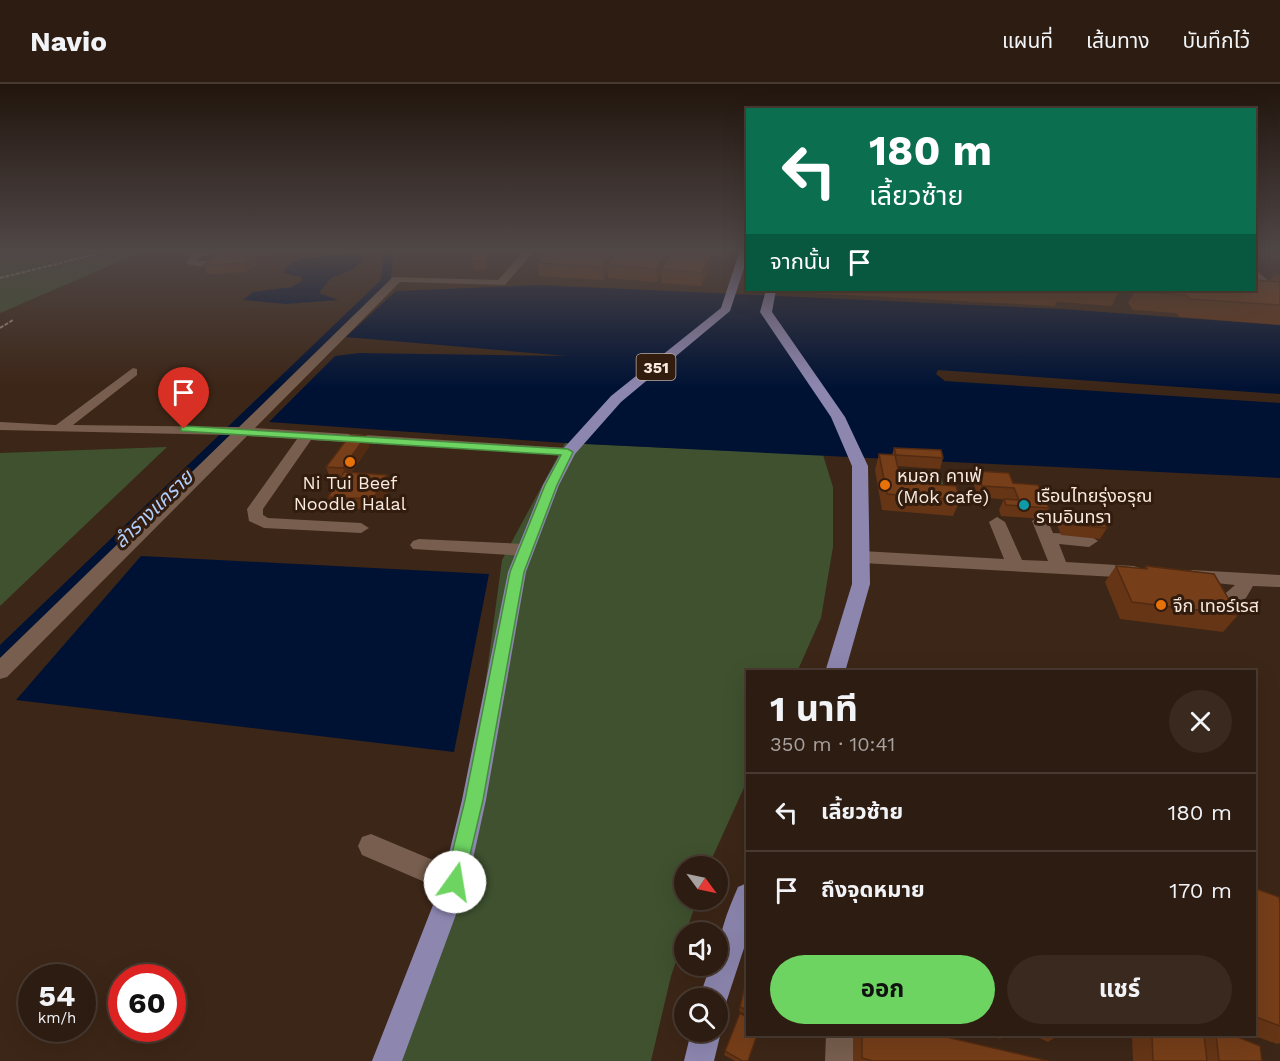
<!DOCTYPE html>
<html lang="th">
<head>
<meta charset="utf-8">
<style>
	body { margin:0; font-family:"Work Sans","Noto Sans Thai",sans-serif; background:#39291f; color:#f1f3f6; height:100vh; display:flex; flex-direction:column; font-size:22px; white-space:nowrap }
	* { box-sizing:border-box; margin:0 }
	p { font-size:20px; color:#a7a19f }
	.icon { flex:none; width:33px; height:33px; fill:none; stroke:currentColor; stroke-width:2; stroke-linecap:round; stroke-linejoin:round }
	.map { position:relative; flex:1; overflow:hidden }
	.side { position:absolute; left:746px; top:586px; width:510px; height:366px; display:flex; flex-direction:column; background:#2d1c11; border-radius:0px; box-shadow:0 6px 24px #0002,0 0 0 2px #483a31 }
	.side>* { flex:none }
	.hud { position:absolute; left:746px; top:24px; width:510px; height:183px; border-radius:0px; box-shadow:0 6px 24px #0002,0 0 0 2px #483a31; background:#0b6e4f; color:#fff; overflow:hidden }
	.needle { width:39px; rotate:123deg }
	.buttons { position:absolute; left:674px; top:772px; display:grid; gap:12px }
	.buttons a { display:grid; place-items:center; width:54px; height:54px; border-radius:50%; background:#2d1c11; box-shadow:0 6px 24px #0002,0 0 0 2px #483a31; font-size:30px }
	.speed { position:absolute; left:18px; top:880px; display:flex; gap:12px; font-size:30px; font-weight:700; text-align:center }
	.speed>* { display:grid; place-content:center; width:78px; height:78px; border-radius:50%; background:#2d1c11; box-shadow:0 6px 24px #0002,0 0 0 2px #483a31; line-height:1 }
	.speed small { font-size:15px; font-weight:400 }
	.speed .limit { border:9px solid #d22; background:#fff; color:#111 }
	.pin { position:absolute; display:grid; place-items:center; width:51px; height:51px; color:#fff; margin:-62px -26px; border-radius:50% 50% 50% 0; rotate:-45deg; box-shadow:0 0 6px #0007 }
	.pin .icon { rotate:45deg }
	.me { position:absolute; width:66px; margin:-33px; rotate:13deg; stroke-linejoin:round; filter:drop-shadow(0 0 4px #0008) }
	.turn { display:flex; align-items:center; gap:21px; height:126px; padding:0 24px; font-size:27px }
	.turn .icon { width:78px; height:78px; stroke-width:2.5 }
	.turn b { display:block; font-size:42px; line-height:51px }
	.then { display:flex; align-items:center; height:57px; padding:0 24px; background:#0003; gap:12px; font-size:22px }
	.round { display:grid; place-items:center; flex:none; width:63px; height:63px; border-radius:32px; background:#39291f }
	.headline { display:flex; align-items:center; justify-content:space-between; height:102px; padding:0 24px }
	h1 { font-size:36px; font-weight:700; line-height:45px }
	.primary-button { display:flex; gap:12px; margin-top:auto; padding:12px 24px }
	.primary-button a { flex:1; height:69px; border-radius:36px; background:#6dd361; color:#111; font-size:24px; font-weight:700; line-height:69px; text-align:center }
	.primary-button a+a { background:#39291f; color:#f1f3f6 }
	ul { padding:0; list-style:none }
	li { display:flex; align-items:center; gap:18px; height:78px; padding:0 24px; border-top:2px solid #483a31 }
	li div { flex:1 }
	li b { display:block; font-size:22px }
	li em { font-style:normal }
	header { display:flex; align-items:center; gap:36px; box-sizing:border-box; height:84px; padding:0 30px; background:#2d1c11; border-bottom:2px solid #483a31 }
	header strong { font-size:28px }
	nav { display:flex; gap:33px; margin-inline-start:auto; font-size:21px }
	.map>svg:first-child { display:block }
</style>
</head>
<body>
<header>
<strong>Navio</strong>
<nav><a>แผนที่</a><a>เส้นทาง</a><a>บันทึกไว้</a></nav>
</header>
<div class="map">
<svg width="1280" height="977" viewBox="0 0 1280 977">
	<rect width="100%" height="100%" fill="#3c2617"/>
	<g fill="#3f512f">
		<polygon points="0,166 146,166 0,229"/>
		<polygon points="565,359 823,371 833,403 833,463 821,534 797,588 747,588 747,697 708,783 684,783 684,816 697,816 671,892 651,977 398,977 454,833 502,476"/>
		<polygon points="167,363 0,522 0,369"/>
		<polygon points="890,387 940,390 949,419 896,415"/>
	</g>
	<g fill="#001234">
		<path d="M350,169L361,171L363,175L352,186L331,194L319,209L338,216L286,220L243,216L253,208L292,203L302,197L301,193L283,189C295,167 331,175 350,169Z"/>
		<polygon points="538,201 1062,225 1280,241 1280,310 938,286 936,290 945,297 1280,319 1280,394 565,359 269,338 335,272 359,269 567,272 346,253 396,207"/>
		<polygon points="141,472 489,490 454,668 16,616"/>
	</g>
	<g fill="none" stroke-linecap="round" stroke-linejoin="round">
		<polygon fill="#001234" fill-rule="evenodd" points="384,166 394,166 390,199 8,581 0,584 0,561 381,196"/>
		<g stroke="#a18e82" stroke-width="2" stroke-dasharray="4 1.5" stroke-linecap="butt">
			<polyline points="0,194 100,169"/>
			<polyline points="0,244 13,236"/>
		</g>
		<g fill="#775e4e" fill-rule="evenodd">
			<path d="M205,166H221L233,171C221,184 204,184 188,180L186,178L193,169ZM213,170L221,172L211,177H197L199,173Z"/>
			<polygon points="525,166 535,166 505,201 400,198 255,344 568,364 575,368 573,371 311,356 263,425 263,431 268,434 361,439 369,444 361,449 264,444 249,437 247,425 297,355 247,352 7,593 0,595 0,574 230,351 0,346 0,338 56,341 133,284 137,285 137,291 73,341 239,343 393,193 498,196"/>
			<polygon points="1254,184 1280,207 1280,216 1254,193"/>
			<polygon points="1040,432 1046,433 1053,449 1089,451 1098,457 1089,463 1059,460 1066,478 1134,482 1140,484 1143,488 1140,492 1134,494 862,479 853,473 862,467 1004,475 989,438 997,433 1005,438 1022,476 1048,477 1032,437"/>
			<polygon points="419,455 525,460 534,466 525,472 413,465 410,461 413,457"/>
			<polygon points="1192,486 1280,491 1280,503 1253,502 1246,514 1221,528 1214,526 1212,521 1235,501 1186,496 1183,492 1186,488"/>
			<polygon points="371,750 464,789 468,798 464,807 455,811 362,771 358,762 362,753"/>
			<polygon points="826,951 856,951 855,977 825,977"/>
		</g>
		<g fill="#8d87b0" fill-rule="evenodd">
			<polygon points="740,166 747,166 747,175 730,227 621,318 575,370 559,401 526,488 486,716 468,798 402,977 372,977 442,798 462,716 508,488 543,401 563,365 611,312 721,224"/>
			<polygon points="766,206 776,206 772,228 845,333 868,382 870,500 845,588 825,588 852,500 852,382 831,333 760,228"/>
			<path d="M747,799V855L724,925L717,928V915H699L710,882H717C717,854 727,828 738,803Z"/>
			<polygon points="717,938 721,948 714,977 684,977 691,948 717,948"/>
		</g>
	</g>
	<g fill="#653516">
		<polygon points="227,166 289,166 285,169 275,168 272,170 273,175 258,179 246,188 207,190 204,181"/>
		<polygon points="615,166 615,168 666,166 666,178 711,182 701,202 661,199 662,188 657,198 608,194 608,187 603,196 539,192 538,179"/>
		<polygon points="728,166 726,175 717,174 718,170"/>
		<polygon points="1254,166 1280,166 1280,175 1273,174 1270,172 1269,174 1254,173"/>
		<polygon points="488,167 489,176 487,185 474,186 472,177"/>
		<polygon points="1275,190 1280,191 1280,241 1180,233 1176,229 1133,226 1128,219 1135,206 1254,206 1270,197"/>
		<polygon points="790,206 1116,206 1118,208 1112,222 1058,218 1057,217 1055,222 790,208"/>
		<polygon points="366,352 369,363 351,389 387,391 391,402 377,426 333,424 328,413 340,394 330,394 326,383"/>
		<polygon points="894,364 943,374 940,385 897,382 901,398 960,416 953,432 882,426 875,386 879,370 892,371"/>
		<polygon points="977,387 1013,399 1049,424 1043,435 1001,432 999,426 1004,415 1009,416 978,413 973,398"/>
		<polygon points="1062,427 1107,444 1100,455 1061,451 1056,438"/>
		<polygon points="1116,482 1144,485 1146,482 1238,531 1223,548 1120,535 1105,498"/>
		<polygon points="1254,804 1280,942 1280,959 1277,960 1252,951 1254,951"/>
		<polygon points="747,892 747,931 739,927"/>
		<polygon points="740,929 748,977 735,977 724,971"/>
		<polygon points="853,951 938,951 1049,977 853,977"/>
		<polygon points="990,951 1006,951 1000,955"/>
		<polygon points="1033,951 1059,951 1048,958"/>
		<polygon points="1132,951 1233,951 1262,977 1133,977"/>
	</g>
	<g fill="#532b12">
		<polygon points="269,166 274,166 275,168 272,170 273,175 258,179 246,188 243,179 255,170"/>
		<polygon points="612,166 615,166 616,173 608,181 608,187 603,196 603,183"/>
		<polygon points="666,166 666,178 662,185 662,188 657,198 657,185"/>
		<polygon points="488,167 489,176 487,185 486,177"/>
		<polygon points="712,169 711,182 701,202 702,189"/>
		<polygon points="366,352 369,363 347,395 343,384"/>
		<polygon points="387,391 391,402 377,426 373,415"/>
	</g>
	<g fill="#763e19" stroke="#532b12" stroke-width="1.5">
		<polygon points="227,166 270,166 255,170 243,179 204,181"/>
		<polygon points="547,166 612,166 603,183 538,179"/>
		<polygon points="617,166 666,166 657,185 608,181"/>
		<polygon points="673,166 680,166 712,169 702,189 662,185"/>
		<polygon points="719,166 728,166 727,171 718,170"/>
		<polygon points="488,167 486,177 472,177 475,168"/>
		<polygon points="1275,190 1280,191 1280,195"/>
		<polygon points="1254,196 1280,198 1280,221 1190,215 1186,211 1142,208 1140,206 1254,206"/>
		<polygon points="1082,206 1116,206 1118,208"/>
		<polygon points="350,351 366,352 343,384 326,383"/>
		<polygon points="894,364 941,366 943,374 896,371"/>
		<polygon points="879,370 895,371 901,398 956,402 960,416 887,410"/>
		<polygon points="977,387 1009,389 1013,399 1038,401 1049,424 1006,421 1004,415 1019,416 1014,404 982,402"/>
		<polygon points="344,388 387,391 373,415 328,413"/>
		<polygon points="1062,427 1100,431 1107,444 1067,440"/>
		<polygon points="1116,482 1147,485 1146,482 1214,490 1238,531 1132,518"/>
		<polygon points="1254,804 1279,813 1280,818 1280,942 1256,933 1254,917"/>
		<polygon points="747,893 747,926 740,923"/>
		<polygon points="740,929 747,933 747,951 757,951 748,977 742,977 725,967"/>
		<polygon points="862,951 938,951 1049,977 873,977 862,974"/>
		<polygon points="1152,951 1204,951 1207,977 1153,977"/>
		<polygon points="1216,951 1233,951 1260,962 1262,977 1219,977"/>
	</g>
	<linearGradient id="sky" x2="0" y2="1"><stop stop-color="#21150d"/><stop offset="0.55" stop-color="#504747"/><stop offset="1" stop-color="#504747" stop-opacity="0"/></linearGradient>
	<rect width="1280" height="303" fill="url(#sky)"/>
	<polygon fill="#6dd361" stroke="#47893f" stroke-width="1.5" points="184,342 568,365 573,368 557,401 524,488 483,716 462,805 455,808 448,805 445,798 465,716 510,488 545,401 561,371 181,347 181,343"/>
	<g fill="#e8710a" stroke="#321c0e" stroke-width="2">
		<circle cx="350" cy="378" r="6"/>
		<circle cx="885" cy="401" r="6"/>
		<circle cx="1161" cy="521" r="6"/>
	</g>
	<circle fill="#0f9aa8" stroke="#321c0e" stroke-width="2" cx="1024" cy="421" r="6"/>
	<g text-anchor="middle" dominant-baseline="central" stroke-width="6" stroke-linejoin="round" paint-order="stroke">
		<rect fill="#321c0e" stroke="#bdaca1" stroke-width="1.5" x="636.5" y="270" width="39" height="26" rx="4.5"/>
		<g font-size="16" font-weight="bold" fill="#f9eae0">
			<text x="656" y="283">351</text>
		</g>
		<g font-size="18" fill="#f9eae0" stroke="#321c0e" text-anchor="start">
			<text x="897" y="391">หมอก คาเฟ่<tspan x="897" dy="21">(Mok cafe)</tspan></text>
			<text x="350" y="398" text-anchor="middle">Ni Tui Beef<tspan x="350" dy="21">Noodle Halal</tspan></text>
			<text x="1036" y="411">เรือนไทยรุ่งอรุณ<tspan x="1036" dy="21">รามอินทรา</tspan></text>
			<text x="1173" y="521">จึก เทอร์เรส</text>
		</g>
		<g font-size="20" font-style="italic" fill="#afcefd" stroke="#321c0e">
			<text transform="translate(153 425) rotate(-44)">ลำรางแคราย</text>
		</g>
	</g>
</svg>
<div class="buttons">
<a><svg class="needle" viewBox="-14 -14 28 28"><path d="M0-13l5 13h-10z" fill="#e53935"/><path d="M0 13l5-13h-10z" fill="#a7a19f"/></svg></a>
<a><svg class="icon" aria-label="sound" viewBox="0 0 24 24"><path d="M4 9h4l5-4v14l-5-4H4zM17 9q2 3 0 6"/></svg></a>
<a><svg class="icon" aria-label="search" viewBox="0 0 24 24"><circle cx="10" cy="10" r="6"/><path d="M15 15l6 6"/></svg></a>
</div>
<div class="speed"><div>54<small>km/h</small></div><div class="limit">60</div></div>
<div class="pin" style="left:184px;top:345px;background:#d93025"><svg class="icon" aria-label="arrive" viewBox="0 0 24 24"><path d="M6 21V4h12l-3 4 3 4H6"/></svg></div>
<svg class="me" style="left:455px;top:798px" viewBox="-20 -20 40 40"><circle r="19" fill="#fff"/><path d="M0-13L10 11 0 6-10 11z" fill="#6dd361"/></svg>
<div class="hud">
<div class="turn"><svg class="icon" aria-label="left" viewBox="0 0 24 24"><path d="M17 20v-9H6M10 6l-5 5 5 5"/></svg><div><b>180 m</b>เลี้ยวซ้าย</div></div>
<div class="then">จากนั้น<svg class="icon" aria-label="arrive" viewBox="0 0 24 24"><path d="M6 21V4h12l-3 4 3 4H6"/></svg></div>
</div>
<section class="side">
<div class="headline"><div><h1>1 นาที</h1><p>350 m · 10:41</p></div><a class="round"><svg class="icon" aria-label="close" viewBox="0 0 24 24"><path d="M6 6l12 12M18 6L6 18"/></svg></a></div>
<ul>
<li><svg class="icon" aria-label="left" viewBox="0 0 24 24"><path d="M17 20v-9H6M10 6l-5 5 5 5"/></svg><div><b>เลี้ยวซ้าย</b></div><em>180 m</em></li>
<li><svg class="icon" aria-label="arrive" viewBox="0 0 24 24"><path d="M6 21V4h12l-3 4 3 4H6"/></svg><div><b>ถึงจุดหมาย</b></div><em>170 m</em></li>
</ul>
<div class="primary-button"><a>ออก</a><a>แชร์</a></div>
</section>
</div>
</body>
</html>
